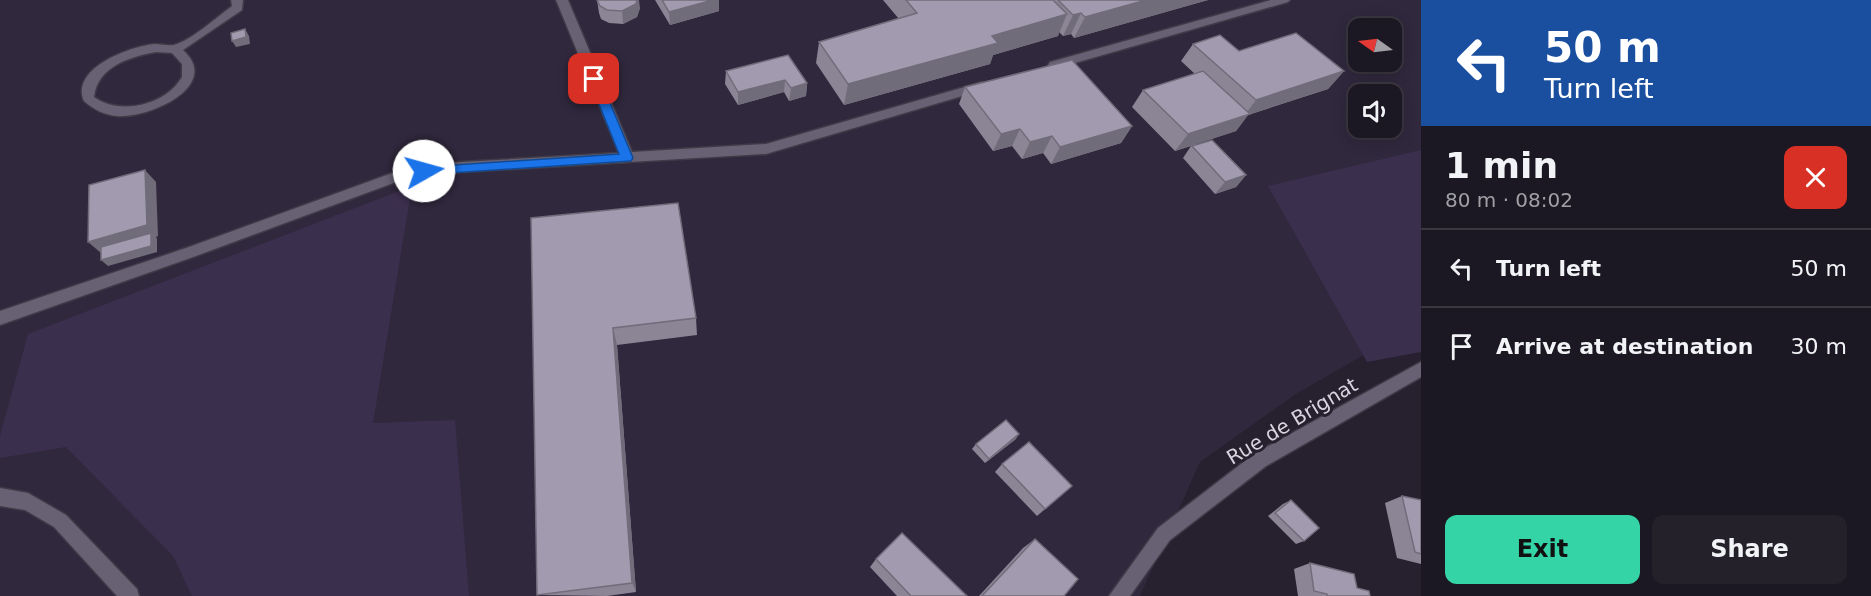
<!DOCTYPE html>
<html lang="en">
<head>
<meta charset="utf-8">
<style>
	body { margin:0; font-family:"DejaVu Sans",sans-serif; background:#25212b; color:#f1f3f6; height:100vh; display:flex; flex-direction:column; font-size:22px; white-space:nowrap }
	* { box-sizing:border-box; margin:0 }
	p { font-size:20px; color:#a0a0a6 }
	.icon { flex:none; width:33px; height:33px; fill:none; stroke:currentColor; stroke-width:2; stroke-linecap:round; stroke-linejoin:round }
	.map { position:relative; flex:1; overflow:hidden }
	.side { display:flex; flex-direction:column; background:#1c1823; width:450px }
	.side>* { flex:none }
	.hud { background:#1a4fa0; color:#fff; overflow:hidden }
	.needle { width:39px; rotate:284deg }
	.controls { position:absolute; left:1348px; top:18px; display:grid; gap:12px }
	.controls a { display:grid; place-items:center; width:54px; height:54px; border-radius:12px; background:#1c1823; box-shadow:0 3px 15px #0003,0 0 0 2px #3a3741; font-size:30px }
	.pin { position:absolute; display:grid; place-items:center; width:51px; height:51px; color:#fff; margin:-26px; border-radius:12px; box-shadow:0 3px 9px #0006 }
	.me { position:absolute; width:66px; margin:-33px; rotate:83deg; stroke-linejoin:round; filter:drop-shadow(0 0 4px #0008) }
	.turn { display:flex; align-items:center; gap:21px; height:126px; padding:0 24px; font-size:27px }
	.turn .icon { width:78px; height:78px; stroke-width:2.5 }
	.turn b { display:block; font-size:42px; line-height:51px }
	.round { display:grid; place-items:center; flex:none; width:63px; height:63px; border-radius:12px; background:#25212b }
	.summary { display:flex; align-items:center; justify-content:space-between; height:102px; padding:0 24px }
	h1 { font-size:36px; font-weight:800; line-height:45px }
	.cta { display:flex; gap:12px; margin-top:auto; padding:12px 24px }
	.cta a { flex:1; height:69px; border-radius:12px; background:#35d4a7; color:#111; font-size:24px; font-weight:800; line-height:69px; text-align:center }
	.cta a+a { background:#25212b; color:#f1f3f6 }
	ul { padding:0; list-style:none }
	li { display:flex; align-items:center; gap:18px; height:78px; padding:0 24px; border-top:2px solid #3a3741 }
	li div { flex:1 }
	li b { display:block; font-size:22px }
	li em { font-style:normal }
	main { display:flex; flex:1; min-height:0 }
	.map>svg:first-child { display:block }
</style>
</head>
<body>
<main>
<div class="map">
<svg width="1421" height="596" viewBox="0 0 1421 596">
	<rect width="100%" height="100%" fill="#26202f"/>
	<path fill="#30283d" fill-rule="evenodd" d="M0,0H1421V335L1362,356L1296,394L1200,462L1140,596H0ZM1359,28H1392V62H1359ZM1359,94H1392V128H1359Z"/>
	<g fill="#3b2f4e">
		<polygon points="1421,150 1421,352 1367,362 1268,186"/>
		<polygon points="412,186 373,423 455,420 469,596 192,596 173,556 66,447 0,458 0,436 28,334"/>
	</g>
	<g fill="none" stroke-linecap="round" stroke-linejoin="round">
		<defs>
			<g id="minor">
				<path d="M231,0H243L242,10L183,50C223,86 148,119 117,116C104,115 93,109 84,101C70,68 131,46 155,44C161,44 168,46 174,45C192,40 217,17 232,6ZM156,52L172,53L182,64V77C166,105 120,116 94,97C98,66 130,57 156,52Z"/>
				<polygon points="556,0 568,0 632,152 766,144 982,82 988,86 986,89 766,154 461,172 407,178 196,256 0,325 0,311 186,248 406,168 461,162 619,153"/>
				<polygon points="1271,0 1290,0 1288,2 1054,69 1048,65 1050,62"/>
				<polygon points="1421,362 1421,377 1266,466 1170,540 1130,596 1109,596 1158,528 1254,454"/>
				<polygon points="0,488 28,493 66,515 137,589 139,596 117,596 54,527 25,510 0,506"/>
			</g>
		</defs>
		<use href="#minor" stroke="#3f3a47" stroke-width="3"/>
		<use href="#minor" fill="#676173" fill-rule="evenodd"/>
	</g>
	<g fill="#8b8596">
		<polygon points="597,0 640,8 637,17 623,24 609,23 601,19 599,13"/>
		<polygon points="655,0 719,0 719,11 670,25"/>
		<polygon points="883,0 1208,0 1074,38 1071,34 1063,36 1059,32 1058,36 993,55 990,64 844,105 816,63 819,42 899,19"/>
		<polygon points="1193,44 1239,51 1344,71 1328,89 1248,115 1236,131 1196,144 1246,175 1236,187 1215,194 1183,158 1191,146 1175,151 1132,107 1143,90 1195,74 1181,61"/>
		<polygon points="726,71 807,83 806,96 789,101 784,92 738,105 725,84"/>
		<polygon points="965,87 1132,126 1121,143 1051,164 1043,153 1022,159 1012,146 993,151 959,104"/>
		<polygon points="531,218 696,318 697,335 617,345 636,592 607,596 537,595"/>
		<polygon points="1016,439 985,463 972,449 976,444"/>
		<polygon points="1002,464 1072,486 1037,516 995,472"/>
		<polygon points="1402,496 1421,500 1421,564 1397,558 1385,503"/>
		<polygon points="1291,500 1304,541 1296,544 1268,516 1283,504"/>
		<polygon points="1035,539 1064,596 979,596 1023,548"/>
		<polygon points="876,559 967,596 897,596 870,567"/>
		<polygon points="1310,563 1357,588 1370,596 1298,596 1294,569"/>
	</g>
	<g fill="#716c7a">
		<polygon points="637,0 639,0 640,8 637,17 623,24 622,11"/>
		<polygon points="713,0 719,0 719,11 670,25 669,12"/>
		<polygon points="1146,0 1208,0 1074,38 1085,17"/>
		<polygon points="1081,13 1071,34 1063,36 1073,15"/>
		<polygon points="1067,14 1058,36 993,55 990,64 844,105 848,84 992,36"/>
		<polygon points="245,29 249,36 250,44 236,47 232,41"/>
		<polygon points="1344,71 1328,89 1248,115 1236,131 1175,151 1188,134 1244,116 1256,100"/>
		<polygon points="785,80 784,92 738,105 738,92"/>
		<polygon points="807,83 806,96 789,101 791,88"/>
		<polygon points="1132,126 1121,143 1051,164 1060,147"/>
		<polygon points="1020,129 1012,146 993,151 1001,134"/>
		<polygon points="1052,136 1043,153 1022,159 1030,142"/>
		<polygon points="145,170 156,182 158,236 156,237 157,239 157,252 108,266 101,260 151,238 101,253 88,242"/>
		<polygon points="1246,175 1236,187 1215,194 1225,182"/>
		<polygon points="613,328 617,345 636,592 632,583"/>
		<polygon points="1019,434 1016,439 985,463 989,459"/>
	</g>
	<g fill="#a29baf" stroke="#716c7a" stroke-width="1.5">
		<polygon points="597,0 637,0 636,4 622,11 607,10 600,6"/>
		<polygon points="662,0 713,0 669,12"/>
		<polygon points="906,0 1053,0 1067,14 992,36 998,43 848,84 819,42 917,13"/>
		<polygon points="1058,0 1146,0 1085,17 1081,13 1073,15"/>
		<polygon points="245,29 246,37 232,41 231,33"/>
		<polygon points="1296,33 1344,71 1256,100 1193,44 1220,35 1239,51"/>
		<polygon points="788,55 807,83 791,88 785,80 738,92 726,71"/>
		<polygon points="1072,60 1132,126 1060,147 1052,136 1030,142 1020,129 1001,134 965,87"/>
		<polygon points="1203,71 1250,114 1188,134 1143,90"/>
		<polygon points="1212,140 1246,175 1225,182 1192,146"/>
		<polygon points="145,170 147,225 88,242 89,185"/>
		<polygon points="678,203 696,318 613,328 632,583 537,595 531,218"/>
		<polygon points="151,233 151,246 101,260 101,247"/>
		<polygon points="1006,420 1019,434 989,459 976,444"/>
		<polygon points="1029,442 1072,486 1045,509 1002,464"/>
		<polygon points="1402,496 1421,500 1421,554 1415,552"/>
		<polygon points="1291,500 1319,528 1304,541 1275,513"/>
		<polygon points="902,533 967,596 911,596 876,559"/>
		<polygon points="1035,539 1078,579 1064,596 982,596"/>
		<polygon points="1310,563 1354,574 1357,588 1369,591 1370,596 1327,596 1327,594 1314,591"/>
	</g>
	<polygon fill="#1a73e8" stroke="#114b97" stroke-width="1.5" points="594,75 600,79 633,158 631,161 420,175 418,171 424,167 619,154 589,79"/>
	<g text-anchor="middle" dominant-baseline="central" stroke-width="6" stroke-linejoin="round" paint-order="stroke">
		<g font-size="20" fill="#d8d4df" stroke="#26202f">
			<text transform="translate(1292 421) rotate(-31)">Rue de Brignat</text>
		</g>
	</g>
</svg>
<div class="controls">
<a><svg class="needle" viewBox="-14 -14 28 28"><path d="M0-13l5 13h-10z" fill="#e53935"/><path d="M0 13l5-13h-10z" fill="#a0a0a6"/></svg></a>
<a><svg class="icon" aria-label="sound" viewBox="0 0 24 24"><path d="M4 9h4l5-4v14l-5-4H4zM17 9q2 3 0 6"/></svg></a>
</div>
<div class="pin" style="left:594px;top:79px;background:#d93025"><svg class="icon" aria-label="arrive" viewBox="0 0 24 24"><path d="M6 21V4h12l-3 4 3 4H6"/></svg></div>
<svg class="me" style="left:424px;top:171px" viewBox="-20 -20 40 40"><circle r="19" fill="#fff"/><path d="M0-13L10 11 0 6-10 11z" fill="#1a73e8"/></svg>
</div>
<section class="side">
<div class="hud">
<div class="turn"><svg class="icon" aria-label="left" viewBox="0 0 24 24"><path d="M17 20v-9H6M10 6l-5 5 5 5"/></svg><div><b>50 m</b>Turn left</div></div>
</div>
<div class="summary"><div><h1>1 min</h1><p>80 m · 08:02</p></div><a class="round" style="background:#d93025;color:#fff"><svg class="icon" aria-label="close" viewBox="0 0 24 24"><path d="M6 6l12 12M18 6L6 18"/></svg></a></div>
<ul>
<li><svg class="icon" aria-label="left" viewBox="0 0 24 24"><path d="M17 20v-9H6M10 6l-5 5 5 5"/></svg><div><b>Turn left</b></div><em>50 m</em></li>
<li><svg class="icon" aria-label="arrive" viewBox="0 0 24 24"><path d="M6 21V4h12l-3 4 3 4H6"/></svg><div><b>Arrive at destination</b></div><em>30 m</em></li>
</ul>
<div class="cta"><a>Exit</a><a>Share</a></div>
</section>
</main>
</body>
</html>
